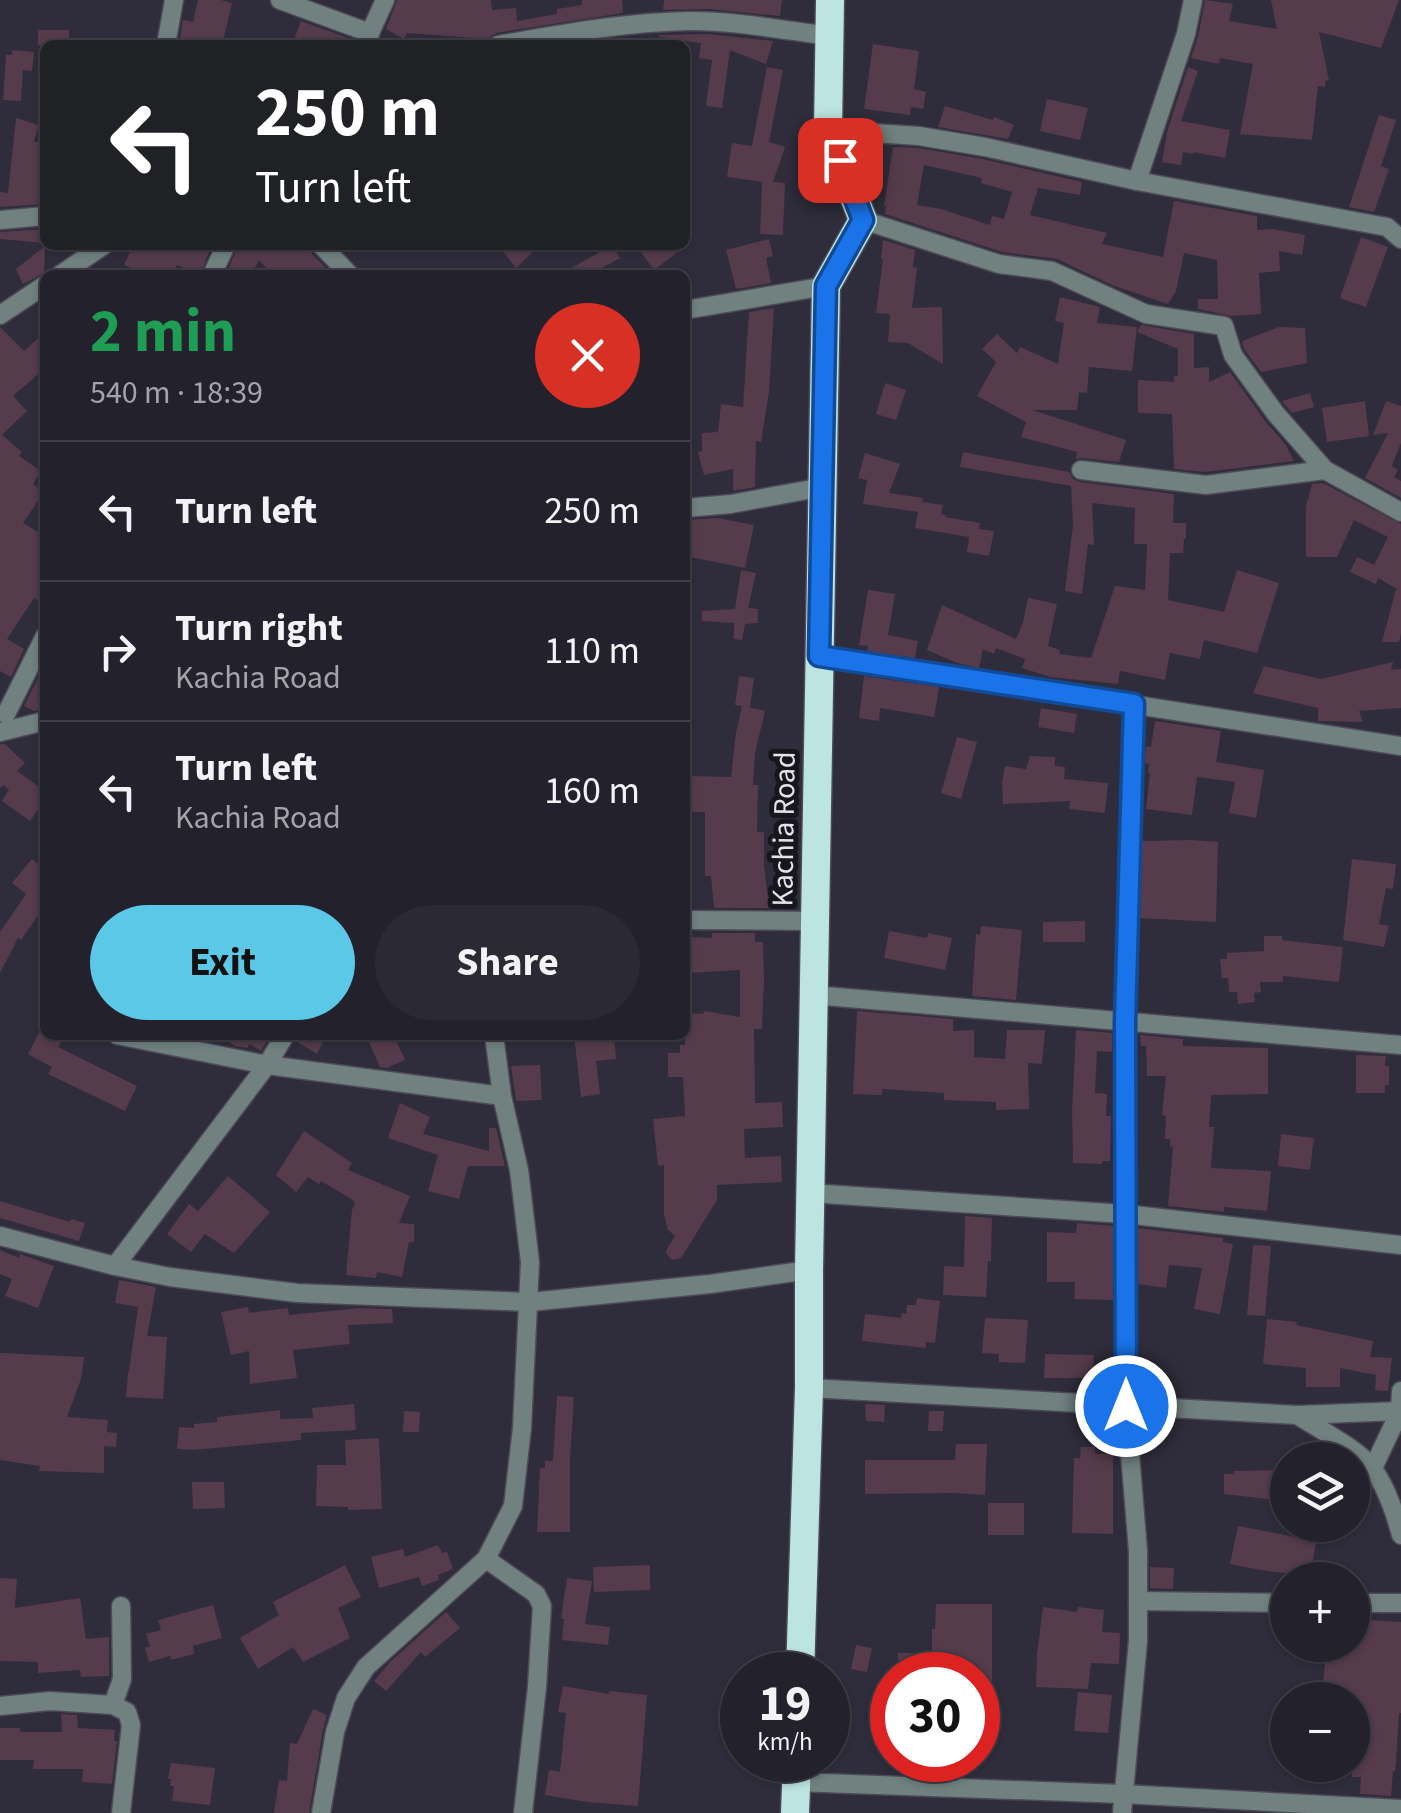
<!DOCTYPE html>
<html lang="en">
<head>
<meta charset="utf-8">
<style>
	body { margin:0; font-family:"Source Sans 3",sans-serif; background:#2b2a34; color:#f1f3f6; height:100vh; display:flex; flex-direction:column; font-size:38px; white-space:nowrap }
	* { box-sizing:border-box; margin:0 }
	p { font-size:32px; color:#a3a4a9 }
	.icon { flex:none; width:55px; height:55px; fill:none; stroke:currentColor; stroke-width:2; stroke-linecap:round; stroke-linejoin:round }
	.map { position:relative; flex:1; overflow:hidden }
	.panel { position:absolute; left:40px; top:270px; width:650px; height:770px; display:flex; flex-direction:column; background:#23222c; border-radius:15px; box-shadow:0 2px 8px #0004,0 0 0 2px #403f48 }
	.panel>* { flex:none }
	.banner { position:absolute; left:40px; top:40px; width:650px; height:210px; border-radius:15px; box-shadow:0 2px 8px #0004,0 0 0 2px #403f48; background:#202124; color:#fff; overflow:hidden }
	.buttons { position:absolute; left:1270px; top:1442px; display:grid; gap:20px }
	.buttons a { display:grid; place-items:center; width:100px; height:100px; border-radius:50%; background:#23222c; box-shadow:0 2px 8px #0004,0 0 0 2px #403f48; font-size:50px }
	.speed { position:absolute; left:720px; top:1652px; display:flex; gap:20px; font-size:50px; font-weight:700; text-align:center }
	.speed>* { display:grid; place-content:center; width:130px; height:130px; border-radius:50%; background:#23222c; box-shadow:0 2px 8px #0004,0 0 0 2px #403f48; line-height:1 }
	.speed small { font-size:25px; font-weight:400 }
	.speed .limit { border:15px solid #d22; background:#fff; color:#111 }
	.pin { position:absolute; display:grid; place-items:center; width:85px; height:85px; color:#fff; margin:-42px; border-radius:20px; box-shadow:0 5px 15px #0006 }
	.me { position:absolute; width:110px; margin:-55px; rotate:0deg; stroke-linejoin:round; filter:drop-shadow(0 0 8px #0008) }
	.turn { display:flex; align-items:center; gap:35px; height:210px; padding:0 50px; font-size:45px }
	.turn .icon { width:130px; height:130px; stroke-width:2.5 }
	.turn b { display:block; font-size:70px; line-height:85px }
	.round { display:grid; place-items:center; flex:none; width:105px; height:105px; border-radius:52px; background:#2b2a34 }
	.overview { display:flex; align-items:center; justify-content:space-between; height:170px; padding:0 50px }
	h1 { font-size:60px; font-weight:700; line-height:75px; color:#1e9e55 }
	.button { display:flex; gap:20px; margin-top:auto; padding:20px 50px }
	.button a { flex:1; height:115px; border-radius:60px; background:#5bc8e7; color:#111; font-size:40px; font-weight:700; line-height:115px; text-align:center }
	.button a+a { background:#2b2a34; color:#f1f3f6 }
	ul { padding:0; list-style:none }
	li { display:flex; align-items:center; gap:30px; height:140px; padding:0 50px; border-top:2px solid #403f48 }
	li div { flex:1 }
	li b { display:block; font-size:38px }
	li em { font-style:normal }
	.map>svg:first-child { display:block }
</style>
</head>
<body>
<div class="map">
<svg width="1401" height="1813" viewBox="0 0 1401 1813">
	<rect width="100%" height="100%" fill="#2f2d3b"/>
	<g fill="#553b4b" fill-rule="evenodd">
		<polygon points="198,0 221,0 232,3 222,45 193,45 194,41 180,38 183,20 193,22"/>
		<polygon points="397,0 491,0 492,10 516,8 517,21 557,14 557,9 582,5 582,0 622,0 623,13 496,33 487,39 407,33 404,39 386,29"/>
		<polygon points="664,0 782,0 780,16 708,9 663,10"/>
		<polygon points="1205,0 1233,4 1229,21 1277,29 1271,0 1399,0 1381,48 1319,32 1329,81 1326,80 1325,87 1318,86 1312,140 1240,134 1253,64 1220,58 1219,64 1191,58 1198,37"/>
		<polygon points="301,21 356,41 356,45 292,45"/>
		<rect x="38" y="30" width="31" height="15"/>
		<polygon points="707,34 773,41 766,64 730,50 722,108 706,106 712,60 699,58 701,43 659,37 659,35"/>
		<polygon points="873,44 919,51 914,89 926,92 923,109 911,107 910,115 864,109"/>
		<polygon points="12,50 34,52 32,71 23,70 21,101 3,100 6,55 12,55"/>
		<polygon points="767,67 783,70 769,142 785,147 773,182 785,183 783,235 760,234 762,182 764,182 727,177 732,143 752,146"/>
		<polygon points="1188,67 1198,71 1181,121 1230,130 1225,158 1193,152 1193,154 1183,152 1181,165 1162,162 1167,132"/>
		<polygon points="1047,99 1088,108 1080,140 1040,131"/>
		<polygon points="945,106 993,120 994,117 1014,125 1008,139 938,127"/>
		<polygon points="1379,115 1396,120 1381,166 1389,169 1374,212 1349,207"/>
		<polygon points="16,118 39,125 34,142 45,141 45,204 0,207 0,192 8,193"/>
		<path d="M893,147L918,148L983,159L1082,182L1080,195L1038,188L1030,215L1107,233L1102,244L1163,257L1174,201L1257,216V230L1273,229L1305,235L1302,255L1279,251L1280,271L1259,273L1261,314L1231,316L1198,309V299H1218L1217,260L1184,253L1176,291L1168,304L1112,285L1057,259L1002,252L885,214L886,206H884ZM924,165L982,178L981,183L1012,192L1004,219L992,216L990,225L941,209L917,205Z"/>
		<polygon points="45,229 45,243 0,239 0,232"/>
		<polygon points="1361,237 1388,247 1366,307 1340,298"/>
		<polygon points="769,239 773,256 766,258 771,283 736,289 726,250"/>
		<polygon points="883,240 915,250 913,267 917,268 912,308 942,307 943,364 908,343 888,342 890,314 876,313 883,259 881,259"/>
		<polygon points="133,245 212,245 200,275 177,265 172,275 147,275 124,265"/>
		<polygon points="238,245 309,245 312,254 331,273 273,275 259,260 251,275 226,275"/>
		<polygon points="498,245 540,245 516,268"/>
		<polygon points="612,245 620,258 589,275 559,275"/>
		<polygon points="636,245 687,245 654,270"/>
		<polygon points="45,246 44,273 23,284 16,269"/>
		<polygon points="1060,297 1100,307 1097,323 1137,327 1132,371 1089,367 1087,393 1079,392 1077,410 1032,410 1126,440 1119,462 1082,458 1076,459 1077,452 1021,437 1026,422 977,396 996,362 982,349 997,334 1017,353 1020,347 1058,364 1064,323 1055,321"/>
		<polygon points="774,308 769,392 761,442 756,441 755,487 733,491 733,469 704,475 698,452 702,451 702,433 718,432 721,404 743,407 749,312"/>
		<polygon points="1141,325 1194,334 1194,368 1209,367 1209,382 1230,372 1266,422 1286,445 1294,461 1206,472 1174,469 1172,414 1138,413 1138,380 1174,382 1174,376 1178,376 1178,349 1137,332"/>
		<polygon points="0,327 24,351 45,332 45,368 13,396 27,411 2,435 22,452 19,456 41,471 33,484 44,492 23,523 45,536 45,605 34,598 7,639 24,649 11,677 0,671"/>
		<polygon points="1279,327 1305,328 1307,363 1261,372 1244,349 1242,341"/>
		<polygon points="885,383 906,390 896,420 876,414"/>
		<polygon points="1310,393 1314,407 1292,413 1282,401"/>
		<polygon points="1365,401 1369,436 1327,442 1322,408"/>
		<polygon points="1386,401 1401,406 1401,443 1392,466 1398,470 1394,477 1401,481 1401,498 1365,478 1388,433 1373,435"/>
		<polygon points="963,452 1069,472 1073,479 1080,482 1174,494 1173,523 1186,523 1186,539 1184,539 1183,553 1170,553 1168,600 1224,612 1237,570 1279,583 1257,653 1204,640 1200,659 1170,653 1165,680 1120,671 1118,684 1050,677 1022,668 1025,659 996,648 994,654 983,649 979,668 957,663 927,650 942,605 1016,639 1023,622 1028,598 1057,604 1048,646 1060,650 1059,654 1091,658 1115,586 1145,590 1147,544 1134,544 1135,508 1092,503 1094,545 1088,544 1082,594 1065,591 1073,525 1071,486 960,467"/>
		<polygon points="865,453 900,464 889,493 923,498 922,502 943,505 941,514 946,515 945,517 980,523 979,529 994,531 989,556 967,552 969,537 915,528 918,512 863,504 867,480 858,478"/>
		<polygon points="1323,483 1401,524 1401,633 1399,642 1382,642 1396,589 1399,590 1378,578 1376,584 1350,572 1357,557 1374,565 1388,537 1354,520 1337,557 1306,557 1306,506 1312,484"/>
		<polygon points="718,518 754,525 745,568 685,556 685,520"/>
		<polygon points="741,570 756,573 748,608 758,609 758,623 745,624 742,640 734,639 734,623 702,621 702,611 735,609"/>
		<polygon points="868,590 895,594 888,635 918,641 915,658 867,651 868,646 859,645"/>
		<polygon points="1393,662 1391,670 1401,669 1401,708 1359,711 1363,722 1318,721 1318,708 1253,693 1264,666 1321,679"/>
		<polygon points="45,664 45,709 34,711 24,706"/>
		<polygon points="739,676 754,678 750,707 745,706 765,711 755,753 753,785 758,785 757,832 764,832 764,864 769,908 714,908 711,876 705,876 705,812 689,812 689,776 731,777 736,733 742,706 735,705"/>
		<polygon points="864,676 939,687 934,717 880,708 879,721 859,718"/>
		<polygon points="1041,708 1077,714 1074,733 1038,727"/>
		<polygon points="1155,721 1221,731 1216,762 1264,770 1256,818 1229,813 1235,782 1197,777 1192,815 1146,809 1150,773 1148,773 1149,764 1144,763 1146,746 1151,747"/>
		<polygon points="957,737 977,742 961,799 941,793"/>
		<polygon points="0,744 5,744 25,763 17,771 45,791 45,800 30,821 2,801 9,790 4,785 0,788"/>
		<polygon points="1030,756 1055,757 1055,766 1065,767 1064,779 1108,783 1105,813 1069,809 1070,801 1003,804 1002,782 1005,766 1026,769"/>
		<polygon points="1191,840 1218,842 1216,922 1140,918 1142,841"/>
		<polygon points="32,859 45,869 45,905 21,940 18,938 0,973 0,932 26,894 12,883"/>
		<polygon points="1352,859 1396,864 1393,889 1386,888 1379,924 1389,926 1384,947 1343,940"/>
		<polygon points="1085,921 1085,942 1043,942 1043,922"/>
		<polygon points="981,926 1022,930 1016,1000 972,996 976,934 980,935"/>
		<polygon points="889,931 927,938 928,933 952,938 945,970 884,958"/>
		<polygon points="712,933 755,933 755,942 763,942 764,979 762,1029 754,1029 755,1103 782,1102 783,1127 744,1129 745,1158 781,1156 782,1182 717,1185 717,1200 681,1258 672,1260 666,1253 667,1249 675,1236 668,1230 664,1214 664,1165 658,1166 653,1119 685,1116 683,1077 668,1077 668,1053 680,1053 680,1045 685,1045 685,1013 703,1014 704,1011 740,1017 740,970 688,973 688,937 712,938"/>
		<polygon points="1264,936 1282,936 1282,940 1343,947 1339,982 1283,976 1283,982 1260,982 1261,992 1254,993 1255,1002 1238,1004 1237,992 1229,992 1228,978 1222,978 1220,959 1227,959 1227,953 1264,951"/>
		<polygon points="857,1011 953,1019 953,1031 974,1030 974,1057 1005,1059 1007,1030 1045,1030 1042,1064 1028,1063 1029,1109 996,1110 996,1102 944,1100 944,1093 882,1089 882,1095 853,1094"/>
		<polygon points="1076,1030 1112,1033 1112,1052 1097,1051 1095,1093 1107,1094 1106,1116 1111,1116 1110,1161 1103,1161 1102,1164 1073,1163 1072,1111"/>
		<polygon points="40,1031 61,1042 58,1047 137,1086 125,1111 48,1074 52,1067 28,1054"/>
		<polygon points="218,1035 270,1035 261,1051 250,1044 247,1048 235,1046"/>
		<polygon points="297,1035 326,1035 317,1054 296,1041"/>
		<polygon points="366,1035 394,1035 405,1060 387,1068 380,1067"/>
		<polygon points="574,1035 614,1035 616,1059 596,1061 600,1094 581,1097"/>
		<polygon points="1140,1035 1183,1039 1183,1046 1268,1048 1268,1094 1211,1095 1209,1127 1214,1127 1211,1168 1271,1171 1267,1211 1224,1207 1224,1212 1168,1206 1173,1147 1170,1146 1170,1139 1165,1139 1166,1116 1162,1115 1166,1076 1147,1076 1146,1046 1141,1046"/>
		<polygon points="1356,1055 1386,1056 1385,1066 1389,1066 1389,1085 1385,1085 1385,1093 1356,1093"/>
		<polygon points="540,1065 542,1100 516,1101 511,1066"/>
		<polygon points="400,1103 430,1117 423,1134 489,1151 489,1128 496,1128 505,1166 468,1166 459,1199 428,1191 438,1155 388,1138"/>
		<polygon points="304,1131 352,1163 348,1170 410,1196 399,1223 414,1224 414,1242 409,1242 402,1277 377,1272 376,1278 346,1275 352,1210 355,1203 353,1200 321,1181 319,1184 308,1177 296,1192 276,1175"/>
		<polygon points="1281,1134 1314,1138 1310,1170 1278,1166"/>
		<polygon points="228,1176 270,1212 234,1253 205,1234 191,1252 167,1234 189,1204 198,1211"/>
		<polygon points="0,1201 70,1222 71,1219 85,1223 79,1241 0,1218"/>
		<polygon points="965,1216 992,1218 991,1261 988,1261 986,1297 943,1295 944,1266 964,1267"/>
		<polygon points="1077,1223 1113,1226 1113,1300 1074,1299 1075,1282 1047,1282 1047,1232 1076,1233"/>
		<polygon points="1138,1228 1223,1238 1223,1242 1233,1244 1220,1314 1194,1309 1202,1268 1169,1265 1166,1288 1138,1284"/>
		<polygon points="1253,1245 1271,1246 1265,1316 1247,1315"/>
		<polygon points="0,1250 19,1258 20,1254 54,1266 38,1308 5,1296 12,1279 0,1274"/>
		<polygon points="119,1280 156,1287 147,1336 167,1337 163,1399 126,1397 128,1372 129,1372 138,1307 115,1303"/>
		<polygon points="917,1298 940,1301 935,1343 926,1342 926,1348 862,1341 865,1314 901,1318 902,1313 906,1314 907,1305 916,1305"/>
		<polygon points="248,1307 249,1313 288,1308 289,1315 360,1308 392,1309 393,1323 348,1325 350,1344 293,1350 297,1378 250,1384 249,1351 231,1355 221,1312"/>
		<polygon points="985,1318 1028,1320 1025,1363 999,1362 999,1354 982,1353"/>
		<polygon points="1267,1319 1297,1322 1296,1325 1373,1341 1370,1357 1392,1358 1388,1391 1375,1390 1376,1375 1340,1368 1340,1387 1306,1387 1306,1368 1263,1364"/>
		<polygon points="0,1353 84,1357 81,1379 67,1417 108,1420 107,1432 117,1433 116,1447 104,1446 104,1473 39,1471 40,1466 0,1460"/>
		<polygon points="1045,1354 1094,1355 1093,1378 1044,1378"/>
		<polygon points="557,1396 574,1397 570,1459 570,1532 537,1532 540,1468 545,1468 545,1461 553,1461"/>
		<polygon points="354,1404 356,1430 301,1433 301,1440 193,1450 177,1449 179,1427 194,1428 194,1424 217,1422 217,1417 280,1410 280,1419 313,1418 312,1408"/>
		<polygon points="865,1404 885,1405 884,1422 866,1421"/>
		<polygon points="404,1411 420,1412 419,1432 403,1432"/>
		<polygon points="929,1411 944,1411 943,1431 928,1431"/>
		<polygon points="379,1438 382,1509 348,1510 348,1507 316,1506 317,1465 346,1465 345,1440"/>
		<polygon points="956,1444 987,1444 985,1495 954,1493 865,1494 865,1460 955,1460"/>
		<polygon points="1081,1447 1095,1447 1095,1454 1113,1454 1113,1534 1072,1533 1074,1458 1080,1458"/>
		<polygon points="1279,1470 1276,1500 1224,1494 1224,1474 1234,1474 1234,1471"/>
		<polygon points="192,1482 224,1482 225,1508 193,1509"/>
		<rect x="988" y="1503" width="36" height="32"/>
		<polygon points="1238,1526 1316,1541 1310,1580 1293,1580 1294,1574 1260,1570 1230,1564"/>
		<polygon points="438,1545 442,1553 447,1552 453,1569 438,1575 439,1580 422,1586 419,1577 379,1588 371,1557 403,1549 405,1557"/>
		<polygon points="345,1565 361,1597 338,1608 350,1638 303,1662 293,1647 258,1669 240,1638 279,1615 273,1602"/>
		<polygon points="650,1565 650,1590 594,1592 593,1567"/>
		<polygon points="1150,1567 1174,1568 1173,1589 1150,1588"/>
		<polygon points="0,1578 17,1579 15,1608 80,1598 86,1639 109,1637 109,1676 81,1677 80,1670 38,1673 38,1662 0,1661"/>
		<polygon points="567,1578 592,1581 585,1624 610,1627 608,1645 562,1640 564,1619 561,1619"/>
		<polygon points="936,1604 992,1604 992,1684 978,1684 978,1675 898,1675 898,1653 932,1653 932,1629 935,1629"/>
		<polygon points="213,1605 222,1638 193,1646 194,1654 171,1660 170,1656 149,1662 145,1648 150,1646 146,1634 161,1630 158,1620"/>
		<polygon points="1043,1607 1077,1612 1078,1607 1104,1610 1102,1632 1120,1633 1119,1664 1091,1663 1088,1689 1036,1687 1037,1654"/>
		<polygon points="446,1612 460,1628 425,1657 421,1652 386,1691 374,1681 391,1661"/>
		<polygon points="1352,1619 1401,1622 1401,1713 1399,1713 1396,1763 1395,1771 1393,1771 1391,1796 1360,1794 1361,1777 1352,1777 1352,1700 1321,1700 1327,1645 1352,1645"/>
		<polygon points="856,1645 872,1648 867,1672 851,1669"/>
		<polygon points="563,1686 609,1694 609,1691 647,1695 638,1806 587,1802 545,1795 549,1770 560,1772 566,1713 558,1712"/>
		<polygon points="1078,1692 1112,1695 1108,1733 1074,1731"/>
		<polygon points="313,1709 327,1715 323,1730 309,1813 274,1813 279,1780 287,1781 290,1743 297,1744"/>
		<polygon points="61,1714 77,1715 78,1728 115,1730 114,1741 117,1741 112,1784 82,1782 83,1769 33,1769 34,1760 0,1760 0,1728 20,1728 20,1732 62,1732"/>
		<polygon points="171,1763 215,1768 210,1805 172,1801 174,1786 170,1786 171,1779 168,1779"/>
	</g>
	<g fill="none" stroke-linecap="round" stroke-linejoin="round">
		<defs>
			<g id="minor">
				<polyline points="280,0 370,33"/>
				<polyline points="166,45 174,0"/>
				<polyline points="368,45 370,33 385,0"/>
				<path d="M498,45C562,34 625,22 690,21C737,21 783,30 829,36"/>
				<polyline points="828,130 919,136 985,147 1137,181 1387,227 1401,239"/>
				<polyline points="1137,181 1186,34 1193,0"/>
				<polyline points="0,220 45,216"/>
				<polyline points="863,220 999,264 1052,271 1146,314 1224,326 1233,355 1276,414 1325,470 1401,512"/>
				<polyline points="321,245 350,275"/>
				<polyline points="60,275 104,245"/>
				<polyline points="212,275 226,245"/>
				<polyline points="685,310 826,286"/>
				<polyline points="0,315 45,285"/>
				<polyline points="1081,470 1206,485 1325,470"/>
				<polyline points="685,508 731,504 823,487"/>
				<polyline points="819,656 1401,746"/>
				<polyline points="6,714 45,636"/>
				<polyline points="0,732 45,721"/>
				<polyline points="685,920 815,921"/>
				<polyline points="813,995 1401,1045"/>
				<polyline points="117,1035 267,1065 502,1096"/>
				<polyline points="810,1193 1125,1214 1401,1245"/>
				<polyline points="0,1236 115,1266 170,1277 297,1293 530,1302 710,1284 809,1270"/>
				<polyline points="115,1266 267,1065 285,1035"/>
				<path d="M809,1388L1297,1415C1317,1428 1360,1450 1373,1469C1387,1488 1395,1513 1401,1535"/>
				<polyline points="1297,1415 1401,1411"/>
				<polyline points="1373,1468 1400,1411 1401,1391"/>
				<polyline points="486,1559 536,1594 542,1606 537,1687 523,1813"/>
				<polyline points="1138,1601 1288,1603"/>
				<polyline points="1352,1603 1401,1603"/>
				<polyline points="113,1705 122,1679 121,1606"/>
				<polyline points="0,1706 50,1701 113,1705 127,1712 131,1725 121,1813"/>
				<polyline points="796,1782 1123,1794 1401,1809"/>
				<polyline points="321,1813 335,1732 346,1698 366,1667 486,1559 513,1506 522,1428 530,1262 519,1170 502,1096 494,1035"/>
				<polyline points="1122,1813 1138,1641 1138,1551 1126,1405 1125,1214 1125,1022 1133,704"/>
			</g>
			<g id="trunk">
				<polyline points="800,1675 809,1388 809,1270 826,286 863,220 828,130 830,0"/>
				<polyline points="795,1813 797,1760"/>
			</g>
		</defs>
		<use href="#minor" stroke="#4c4a57" stroke-width="21"/>
		<use href="#trunk" stroke="#4c4a57" stroke-width="31"/>
		<use href="#minor" stroke="#70817f" stroke-width="18"/>
		<use href="#trunk" stroke="#bce4e0" stroke-width="28"/>
	</g>
	<g fill="none" stroke-linecap="round" stroke-linejoin="round">
		<defs>
			<polyline id="route" points="840,160 863,220 826,286 819,656 1134,704 1125,1022 1126,1406"/>
		</defs>
		<use href="#route" stroke="#114b97" stroke-width="25"/>
		<use href="#route" stroke="#1a73e8" stroke-width="18"/>
	</g>
	<g text-anchor="middle" dominant-baseline="central" stroke-width="10" stroke-linejoin="round" paint-order="stroke">
		<g font-size="30" fill="#e4e3ed" stroke="#17161d">
			<text transform="translate(784 829) rotate(-89)">Kachia Road</text>
		</g>
	</g>
</svg>
<div class="buttons">
<a><svg class="icon" aria-label="layers" viewBox="0 0 24 24"><path d="M12 4l9 5-9 5-9-5zM3 14l9 5 9-5"/></svg></a>
<a>+</a>
<a>−</a>
</div>
<div class="speed"><div>19<small>km/h</small></div><div class="limit">30</div></div>
<div class="pin" style="left:840px;top:160px;background:#d93025"><svg class="icon" aria-label="arrive" viewBox="0 0 24 24"><path d="M6 21V4h12l-3 4 3 4H6"/></svg></div>
<svg class="me" style="left:1126px;top:1406px" viewBox="-20 -20 40 40"><circle r="17" fill="#1a73e8" stroke="#fff" stroke-width="3"/><path d="M0-11L8 9 0 5-8 9z" fill="#fff"/></svg>
<div class="banner">
<div class="turn"><svg class="icon" aria-label="left" viewBox="0 0 24 24"><path d="M17 20v-9H6M10 6l-5 5 5 5"/></svg><div><b>250 m</b>Turn left</div></div>
</div>
<section class="panel">
<div class="overview"><div><h1>2 min</h1><p>540 m · 18:39</p></div><a class="round" style="background:#d93025;color:#fff"><svg class="icon" aria-label="close" viewBox="0 0 24 24"><path d="M6 6l12 12M18 6L6 18"/></svg></a></div>
<ul>
<li><svg class="icon" aria-label="left" viewBox="0 0 24 24"><path d="M17 20v-9H6M10 6l-5 5 5 5"/></svg><div><b>Turn left</b></div><em>250 m</em></li>
<li><svg class="icon" aria-label="right" viewBox="0 0 24 24"><path d="M7 20v-9h11M14 6l5 5-5 5"/></svg><div><b>Turn right</b><p>Kachia Road</p></div><em>110 m</em></li>
<li><svg class="icon" aria-label="left" viewBox="0 0 24 24"><path d="M17 20v-9H6M10 6l-5 5 5 5"/></svg><div><b>Turn left</b><p>Kachia Road</p></div><em>160 m</em></li>
</ul>
<div class="button"><a>Exit</a><a>Share</a></div>
</section>
</div>
</body>
</html>
